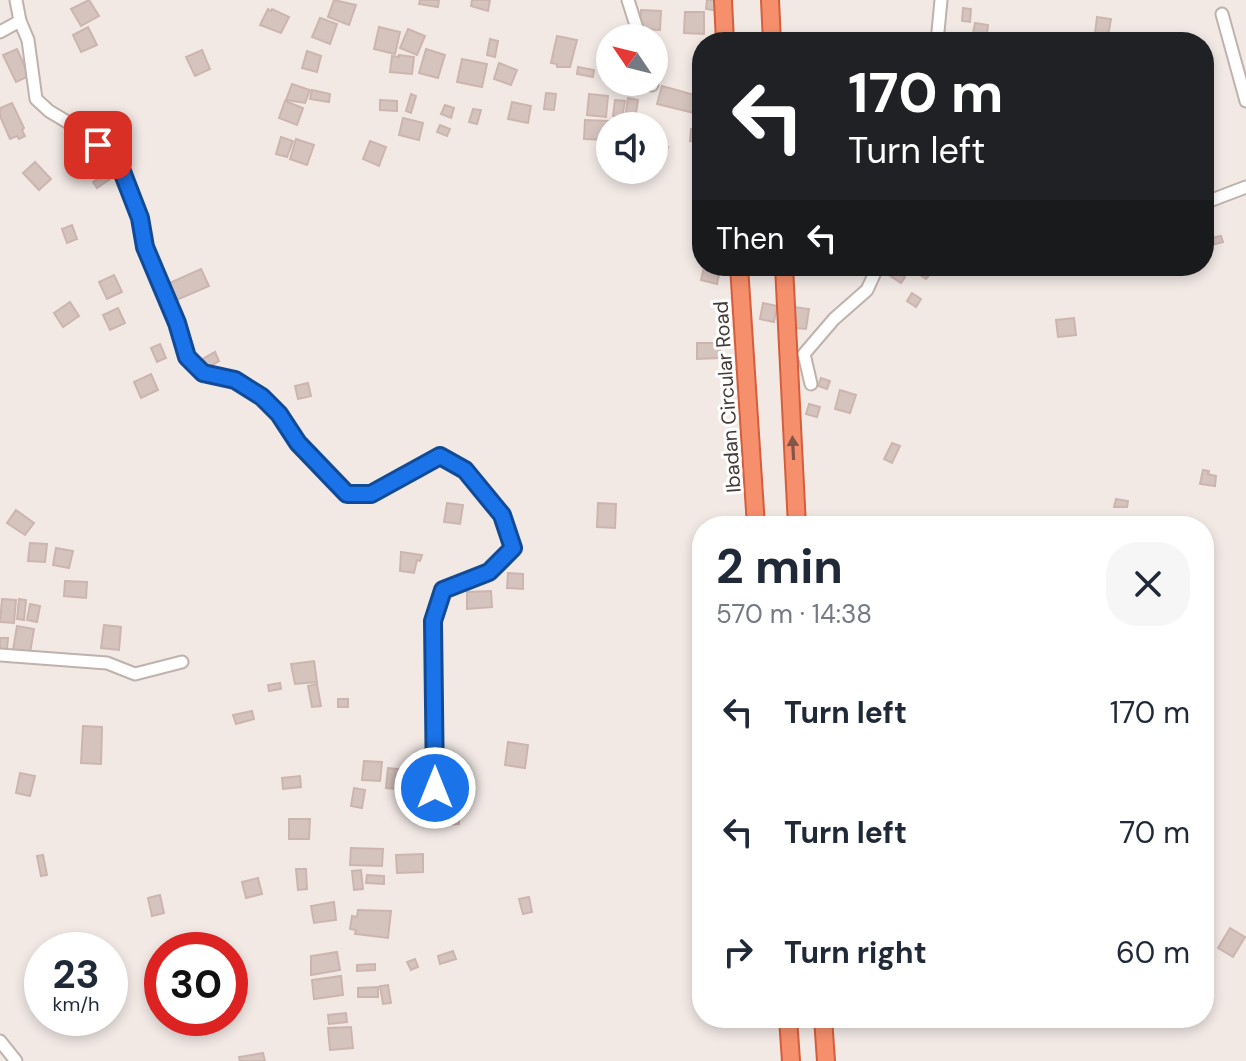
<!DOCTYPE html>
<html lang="en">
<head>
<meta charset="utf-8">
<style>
	body { margin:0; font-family:"DM Sans",sans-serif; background:#f6f6f7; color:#1f2937; height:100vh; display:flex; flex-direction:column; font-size:30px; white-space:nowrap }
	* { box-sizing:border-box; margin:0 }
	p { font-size:26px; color:#747a83 }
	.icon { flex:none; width:44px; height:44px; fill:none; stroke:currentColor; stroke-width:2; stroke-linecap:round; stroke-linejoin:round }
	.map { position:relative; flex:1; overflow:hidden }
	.side { position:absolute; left:692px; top:516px; width:522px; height:512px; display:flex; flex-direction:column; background:#fff; border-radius:32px; box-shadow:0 4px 12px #0003 }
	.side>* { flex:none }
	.guide { position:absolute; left:692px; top:32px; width:522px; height:244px; border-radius:32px; box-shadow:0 4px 12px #0003; background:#202124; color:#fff; overflow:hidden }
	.needle { width:52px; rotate:305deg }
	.fabs { position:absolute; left:596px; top:24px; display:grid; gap:16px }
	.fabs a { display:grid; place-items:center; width:72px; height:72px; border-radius:50%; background:#fff; box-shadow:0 4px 12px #0003; font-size:40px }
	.speed { position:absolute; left:24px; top:932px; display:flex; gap:16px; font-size:40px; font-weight:700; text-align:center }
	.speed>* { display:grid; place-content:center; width:104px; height:104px; border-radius:50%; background:#fff; box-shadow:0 4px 12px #0003; line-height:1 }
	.speed small { font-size:20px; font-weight:400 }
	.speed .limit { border:12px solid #d22; background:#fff; color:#111 }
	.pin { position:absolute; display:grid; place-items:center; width:68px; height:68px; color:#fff; margin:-34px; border-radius:16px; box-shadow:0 4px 12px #0006 }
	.me { position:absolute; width:88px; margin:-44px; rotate:0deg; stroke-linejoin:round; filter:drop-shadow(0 0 6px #0008) }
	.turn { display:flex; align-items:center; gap:28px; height:168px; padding:0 24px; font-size:36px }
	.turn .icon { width:104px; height:104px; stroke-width:2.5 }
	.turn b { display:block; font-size:56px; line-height:68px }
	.then { display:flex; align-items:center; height:76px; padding:0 24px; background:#0003; gap:16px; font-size:30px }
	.round { display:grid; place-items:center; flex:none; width:84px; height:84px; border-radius:32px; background:#f6f6f7 }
	.headline { display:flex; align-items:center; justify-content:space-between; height:136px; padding:0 24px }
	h1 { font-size:48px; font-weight:700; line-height:60px }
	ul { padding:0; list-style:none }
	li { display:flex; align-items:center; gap:24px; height:120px; padding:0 24px }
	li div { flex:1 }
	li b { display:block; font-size:30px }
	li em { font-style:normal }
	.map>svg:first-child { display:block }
</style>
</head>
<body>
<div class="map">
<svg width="1246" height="1061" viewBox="0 0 1246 1061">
	<rect width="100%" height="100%" fill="#f2e9e5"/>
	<g fill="#d5c3be" stroke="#cdb5af" stroke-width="2">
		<polygon points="89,0 99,16 81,26 71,9"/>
		<polygon points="334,0 356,5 349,25 328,17"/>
		<polygon points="420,0 439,0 438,7 419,4"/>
		<polygon points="472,0 490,0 488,11 471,6"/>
		<polygon points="707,0 727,0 725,12 706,9"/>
		<polygon points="963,8 971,9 970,22 962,21"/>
		<polygon points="268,9 271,11 272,9 289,17 281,33 260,25"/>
		<polygon points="641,10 661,11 660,30 640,29"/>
		<polygon points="685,12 704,12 704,34 684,33"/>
		<polygon points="1097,17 1111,19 1108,36 1095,34"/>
		<polygon points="320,18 337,24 330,44 312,37"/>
		<polygon points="975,23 988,25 986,41 972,39"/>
		<polygon points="88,27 97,45 81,52 73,35"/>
		<polygon points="379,27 400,32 395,54 374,49"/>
		<polygon points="408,29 425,36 417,55 400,48"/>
		<polygon points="884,34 905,36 904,42 883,42"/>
		<polygon points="557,36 577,40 570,67 557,67 557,64 551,63"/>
		<polygon points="490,39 498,41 495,57 487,55"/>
		<polygon points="17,49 29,76 16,82 3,55"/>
		<polygon points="426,49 445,55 438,78 419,73"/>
		<polygon points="202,50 210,69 195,76 186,57"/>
		<polygon points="307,51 321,56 317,72 302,68"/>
		<polygon points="399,55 414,57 412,74 390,72 392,56 399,57"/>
		<polygon points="462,59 487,64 482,87 457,82"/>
		<polygon points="607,60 610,61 610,79 604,79"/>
		<polygon points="499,63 517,70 511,85 494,79"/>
		<polygon points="578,67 594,70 593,77 577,74"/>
		<polygon points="292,84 310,90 305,103 286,100"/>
		<polygon points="662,86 698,96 694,113 657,104"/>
		<polygon points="312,90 330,94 329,102 310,99"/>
		<polygon points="546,93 556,94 554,110 544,109"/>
		<polygon points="411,94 416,96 411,113 406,111"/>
		<polygon points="589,94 608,96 606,117 587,115"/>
		<polygon points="628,98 638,100 635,120 625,118"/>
		<polygon points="380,100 397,101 397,111 380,110"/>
		<polygon points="615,100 625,101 622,118 613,116"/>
		<polygon points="285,101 303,108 297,125 279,118"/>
		<polygon points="512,102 531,106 528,123 508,119"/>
		<polygon points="12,103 24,128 22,130 25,136 19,139 17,136 10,139 0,116 0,108"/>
		<polygon points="445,105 454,108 451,118 441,114"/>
		<polygon points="473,109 481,110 477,124 469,122"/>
		<polygon points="403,118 423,123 419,140 399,135"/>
		<polygon points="585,120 610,121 609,140 584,139"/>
		<polygon points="440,125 450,129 447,136 437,132"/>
		<polygon points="691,129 700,130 700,142 690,141"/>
		<polygon points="281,137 293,141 287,157 276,154"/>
		<polygon points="296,139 314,145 307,165 290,159"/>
		<polygon points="370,141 386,147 379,166 363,159"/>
		<polygon points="654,141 668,147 660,166 654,164"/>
		<polygon points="35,162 51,179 39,190 23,173"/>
		<polygon points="106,173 110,179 97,188 93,182"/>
		<polygon points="1208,216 1211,233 1205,235 1204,217"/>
		<polygon points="72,225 77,239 67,243 62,229"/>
		<polygon points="1221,236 1223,242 1208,246 1207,239"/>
		<polygon points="888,266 905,277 901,283 883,271"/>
		<polygon points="921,266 932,272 926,279 917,273"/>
		<polygon points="704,267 720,270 717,284 701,280"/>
		<polygon points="201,269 209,286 172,302 165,285"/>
		<polygon points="114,275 122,292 107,299 99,282"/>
		<polygon points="912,293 921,299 916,307 907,301"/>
		<polygon points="70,302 79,316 63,327 54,313"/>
		<polygon points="763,303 777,306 774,322 760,319"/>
		<polygon points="787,306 809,309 806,329 785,327"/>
		<polygon points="118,308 125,323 110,330 103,315"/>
		<polygon points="1074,318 1076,335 1058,337 1056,320"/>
		<polygon points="697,343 720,343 720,358 697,359"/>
		<polygon points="160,344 166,358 157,362 151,348"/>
		<polygon points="215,352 219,361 205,369 201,360"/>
		<polygon points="151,374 158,390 141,398 134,382"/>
		<polygon points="821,378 830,381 827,389 818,386"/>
		<polygon points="308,383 311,396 298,399 295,386"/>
		<polygon points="840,390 856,395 850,413 835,409"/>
		<polygon points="809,404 820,407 817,417 806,414"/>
		<polygon points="892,443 900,446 892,463 884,459"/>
		<polygon points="1203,470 1209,471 1208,474 1216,476 1215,486 1200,484"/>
		<polygon points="1116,499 1128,501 1127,507 1114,507"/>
		<polygon points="447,503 463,505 460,524 444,522"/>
		<polygon points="598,503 616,504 615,528 597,527"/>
		<polygon points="16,510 34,523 25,535 7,523"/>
		<polygon points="30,543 47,544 45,562 28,561"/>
		<polygon points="56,548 73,551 69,568 53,565"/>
		<polygon points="401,552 422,555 420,561 417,560 414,573 400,571"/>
		<polygon points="508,573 523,574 523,589 507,588"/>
		<polygon points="65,581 87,582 86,598 64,596"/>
		<polygon points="491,591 492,607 467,609 467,592"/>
		<polygon points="2,599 16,600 14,623 0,622"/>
		<polygon points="19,599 26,600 24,620 17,619"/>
		<polygon points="30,604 40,606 37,622 27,620"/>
		<polygon points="104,625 121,627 119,650 101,648"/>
		<polygon points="17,626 34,629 30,653 13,650"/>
		<polygon points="0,638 8,638 7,649 0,649"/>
		<polygon points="314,661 317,682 295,684 291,664"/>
		<polygon points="280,683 281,689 269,691 268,685"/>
		<polygon points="317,684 321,706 312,707 308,686"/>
		<rect x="338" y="699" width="10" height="8"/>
		<polygon points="252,711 254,719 236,724 233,715"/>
		<polygon points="83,726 102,727 101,764 81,763"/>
		<polygon points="508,742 528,745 525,768 505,765"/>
		<polygon points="364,761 382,762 380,781 362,780"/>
		<polygon points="388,768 415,771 414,790 386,788"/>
		<polygon points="20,773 35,776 30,796 16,793"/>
		<polygon points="300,776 301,787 283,789 282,778"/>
		<polygon points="458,786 459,798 441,799 440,788"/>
		<polygon points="354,788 365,790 362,808 351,806"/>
		<polygon points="459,816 459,824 442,825 441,817"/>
		<polygon points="289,819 310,819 309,839 289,839"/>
		<polygon points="351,848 383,849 382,866 350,865"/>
		<polygon points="423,854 423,872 397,873 396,855"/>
		<polygon points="43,855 47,875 41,876 37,856"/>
		<polygon points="296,869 306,869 307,889 298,890"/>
		<polygon points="361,870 363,889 354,890 352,871"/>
		<polygon points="367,875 384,876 384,884 366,883"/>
		<polygon points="258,878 262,894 246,898 242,882"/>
		<polygon points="160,895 164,913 152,916 148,898"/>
		<polygon points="529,897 532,912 523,914 519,899"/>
		<polygon points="334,902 336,920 314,923 311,906"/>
		<polygon points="358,910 391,911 388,938 355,934 356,930 350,929 352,916 357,917"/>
		<polygon points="1230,928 1245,937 1233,957 1218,948"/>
		<polygon points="453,951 456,959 440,964 438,956"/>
		<polygon points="337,952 340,970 311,975 311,956"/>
		<polygon points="415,959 418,967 411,970 407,962"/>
		<polygon points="375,964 375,970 357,971 357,965"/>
		<polygon points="341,976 343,995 314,999 312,980"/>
		<polygon points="388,985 391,1003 383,1004 380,986"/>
		<polygon points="378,987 378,997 358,997 358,988"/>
		<polygon points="346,1013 347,1022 329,1024 328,1015"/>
		<polygon points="351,1027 353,1048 330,1050 328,1028"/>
		<polygon points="263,1053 265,1061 240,1061 239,1057"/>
	</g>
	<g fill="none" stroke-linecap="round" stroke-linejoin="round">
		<defs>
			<g id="minor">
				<polyline points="628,0 640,38"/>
				<polyline points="1222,14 1246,101"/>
				<polyline points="20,21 28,40 36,99 49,111 79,129 118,161 140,218 145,247 177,323 187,357 203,373 235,380 262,397 279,414 298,443 347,494 371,494 440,456 465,470 502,515 513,548 489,572 443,590 433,621 435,788"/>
				<polyline points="0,32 20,21 16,0"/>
				<polyline points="937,42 941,0"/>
				<polyline points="651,82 652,85"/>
				<polyline points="1204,203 1246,187"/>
				<polyline points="811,384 804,354 834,319 867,290 878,266"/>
				<polyline points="0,655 107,663 135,674 182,662"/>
				<polyline points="0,1041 16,1061"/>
			</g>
			<g id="highway">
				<polyline points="723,0 725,42"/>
				<polyline points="770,0 772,42"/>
				<polyline points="739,266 756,526"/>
				<polyline points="784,266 797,526"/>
				<polyline points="788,1018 791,1061"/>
				<polyline points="823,1018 826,1061"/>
			</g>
		</defs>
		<use href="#minor" stroke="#bfb1ab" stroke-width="15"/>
		<use href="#highway" stroke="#d45e3c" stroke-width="20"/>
		<use href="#minor" stroke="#fff" stroke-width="11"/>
		<use href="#highway" stroke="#f68f6c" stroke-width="16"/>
	</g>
	<defs><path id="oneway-solid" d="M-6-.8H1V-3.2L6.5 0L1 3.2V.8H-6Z" transform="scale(2)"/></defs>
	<use fill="#825648" href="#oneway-solid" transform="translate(793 448) rotate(-93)"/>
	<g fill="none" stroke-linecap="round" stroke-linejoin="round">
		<defs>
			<polyline id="route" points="98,145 118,161 140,218 145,247 177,323 187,357 203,373 235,380 262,397 279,414 298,443 347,494 371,494 440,456 465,470 502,515 513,548 489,572 443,590 433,621 435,788"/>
		</defs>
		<use href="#route" stroke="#114b97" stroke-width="20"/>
		<use href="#route" stroke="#1a73e8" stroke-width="14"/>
	</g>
	<g text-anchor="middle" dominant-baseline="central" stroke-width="6" stroke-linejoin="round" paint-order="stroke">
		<g font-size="20" fill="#443835" stroke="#fff">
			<text transform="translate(727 397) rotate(-94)">Ibadan Circular Road</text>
		</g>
	</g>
</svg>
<div class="fabs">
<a><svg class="needle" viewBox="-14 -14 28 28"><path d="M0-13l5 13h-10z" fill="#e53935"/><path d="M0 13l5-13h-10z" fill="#747a83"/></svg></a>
<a><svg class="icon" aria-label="sound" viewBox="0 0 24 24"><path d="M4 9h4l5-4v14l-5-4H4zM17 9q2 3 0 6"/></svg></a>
</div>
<div class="speed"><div>23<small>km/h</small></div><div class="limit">30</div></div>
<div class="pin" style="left:98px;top:145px;background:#d93025"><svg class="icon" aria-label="arrive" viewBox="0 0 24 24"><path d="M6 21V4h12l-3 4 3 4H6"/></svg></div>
<svg class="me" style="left:435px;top:788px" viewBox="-20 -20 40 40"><circle r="17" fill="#1a73e8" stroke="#fff" stroke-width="3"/><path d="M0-11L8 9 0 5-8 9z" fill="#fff"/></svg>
<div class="guide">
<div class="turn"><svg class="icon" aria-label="left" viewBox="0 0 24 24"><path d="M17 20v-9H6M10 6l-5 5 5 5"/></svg><div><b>170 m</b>Turn left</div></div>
<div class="then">Then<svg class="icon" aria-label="left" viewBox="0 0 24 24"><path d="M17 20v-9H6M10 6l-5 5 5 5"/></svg></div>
</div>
<section class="side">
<div class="headline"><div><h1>2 min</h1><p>570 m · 14:38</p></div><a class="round"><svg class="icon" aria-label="close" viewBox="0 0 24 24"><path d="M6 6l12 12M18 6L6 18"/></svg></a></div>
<ul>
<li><svg class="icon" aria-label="left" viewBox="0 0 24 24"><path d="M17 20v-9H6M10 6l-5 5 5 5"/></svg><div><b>Turn left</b></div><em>170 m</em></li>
<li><svg class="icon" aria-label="left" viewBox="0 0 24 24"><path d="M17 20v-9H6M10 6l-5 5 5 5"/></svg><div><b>Turn left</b></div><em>70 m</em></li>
<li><svg class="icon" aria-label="right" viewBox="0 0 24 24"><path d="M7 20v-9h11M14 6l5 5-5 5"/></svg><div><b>Turn right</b></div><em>60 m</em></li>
</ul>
</section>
</div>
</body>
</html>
